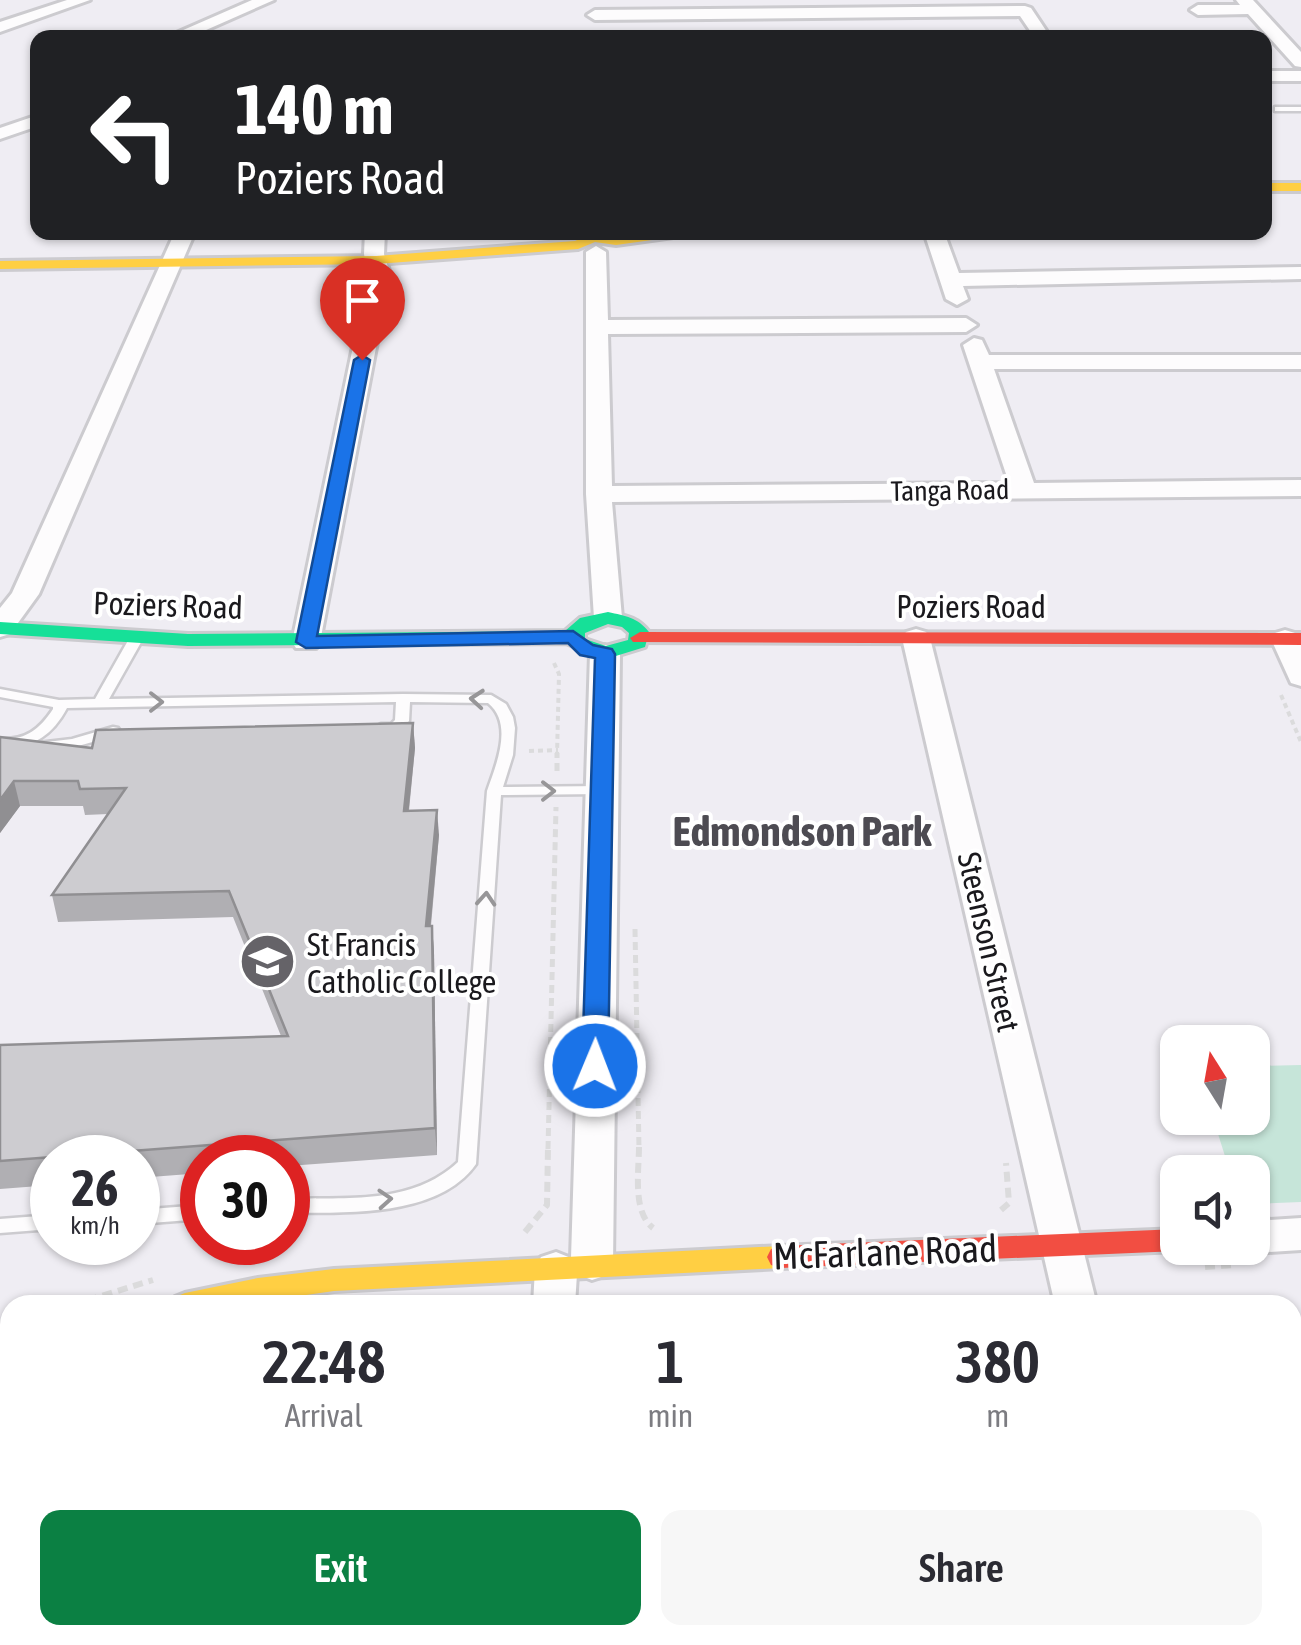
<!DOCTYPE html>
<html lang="en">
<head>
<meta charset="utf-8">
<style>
	body { margin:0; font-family:"Asap Condensed",sans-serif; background:#f7f7f7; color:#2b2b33; height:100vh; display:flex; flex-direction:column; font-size:38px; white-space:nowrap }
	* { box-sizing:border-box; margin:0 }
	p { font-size:32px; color:#7c7c81 }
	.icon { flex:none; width:55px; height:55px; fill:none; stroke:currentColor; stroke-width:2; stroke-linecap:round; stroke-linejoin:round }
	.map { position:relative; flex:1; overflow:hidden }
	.sheet { position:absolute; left:0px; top:1295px; width:1302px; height:350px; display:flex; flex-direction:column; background:#fff; border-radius:30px 30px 0 0; box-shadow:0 2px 8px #0004 }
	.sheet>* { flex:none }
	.hud { position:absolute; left:30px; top:30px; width:1242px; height:210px; border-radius:20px; box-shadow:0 2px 8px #0004; background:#202124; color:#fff; overflow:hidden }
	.needle { width:65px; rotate:349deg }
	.controls { position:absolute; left:1160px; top:1025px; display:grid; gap:20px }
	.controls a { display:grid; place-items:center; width:110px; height:110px; border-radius:20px; background:#fff; box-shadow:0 2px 8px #0004; font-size:50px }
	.speed { position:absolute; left:30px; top:1135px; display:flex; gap:20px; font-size:50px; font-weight:700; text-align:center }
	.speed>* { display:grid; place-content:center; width:130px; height:130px; border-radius:50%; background:#fff; box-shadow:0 2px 8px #0004; line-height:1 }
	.speed small { font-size:25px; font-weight:400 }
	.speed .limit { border:15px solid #d22; background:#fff; color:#111 }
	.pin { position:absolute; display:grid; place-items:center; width:85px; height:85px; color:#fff; margin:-102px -42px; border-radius:50% 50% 50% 0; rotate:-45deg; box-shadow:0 0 10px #0007 }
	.pin .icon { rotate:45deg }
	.me { position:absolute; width:110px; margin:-55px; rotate:1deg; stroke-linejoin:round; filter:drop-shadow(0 0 8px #0008) }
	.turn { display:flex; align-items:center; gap:35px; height:210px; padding:0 40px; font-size:45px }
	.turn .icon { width:130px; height:130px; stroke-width:2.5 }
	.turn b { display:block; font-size:70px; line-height:85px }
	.eta { display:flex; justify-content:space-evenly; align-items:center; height:170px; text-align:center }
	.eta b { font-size:60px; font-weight:600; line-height:70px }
	.cta { display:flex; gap:20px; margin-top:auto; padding:20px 40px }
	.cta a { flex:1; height:115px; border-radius:20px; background:#0b8043; color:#fff; font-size:40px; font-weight:600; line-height:115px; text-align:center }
	.cta a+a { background:#f7f7f7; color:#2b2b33 }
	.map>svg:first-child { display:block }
</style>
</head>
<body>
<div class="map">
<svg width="1301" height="1645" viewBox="0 0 1301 1645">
	<rect width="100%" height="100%" fill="#efedf3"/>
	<polygon fill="#c6e5d9" points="1301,1065 1301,1202 1253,1204 1252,1172 1230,1172 1213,1118 1252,1118 1253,1066"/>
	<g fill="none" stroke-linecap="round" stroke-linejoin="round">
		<defs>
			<g id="lane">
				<rect x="1275" y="107" width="26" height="4"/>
				<path d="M137,633L144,637L109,699L403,694L491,695L506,704L513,717L515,728L513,755L503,787L602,786L609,790L602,794L501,795L476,1164C438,1218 346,1212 288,1213V1199C347,1197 412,1205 458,1162L487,791C496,765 514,724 488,703L410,702L409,721L400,731L381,732L374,728L381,724H391L395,720L396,702L67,708C52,736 32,749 0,747V739C26,740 39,730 53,709V707L0,697V689L59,700L95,699L130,637Z"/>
				<path d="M113,727L118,728L120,731L118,734C97,740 55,757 36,746L38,743L72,739Z"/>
				<polygon points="202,1205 202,1219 138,1224 138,1210"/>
				<polygon points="52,1215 52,1229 0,1233 0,1219"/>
			</g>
			<g id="street">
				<polygon points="67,0 90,0 0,32 0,22"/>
				<polygon points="252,0 274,0 188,38 165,38"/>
				<polygon points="1236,0 1253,0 1301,52 1301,67 1295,66 1248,14 1198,15 1190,10 1198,5 1240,5"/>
				<polygon points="1025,6 1031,8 1051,38 1035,38 1020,16 595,20 587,15 595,10"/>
				<rect x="1265" y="71" width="36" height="10"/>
				<polygon points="38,115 38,126 0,139 0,128"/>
				<polygon points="175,232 195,232 39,594 10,634 0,637 0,608 12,593"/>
				<polygon points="365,232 385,232 384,254 390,274 320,642 316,648 296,648 292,642 368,274 364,254"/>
				<polygon points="924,232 944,232 959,273 1301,267 1301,279 963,286 968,299 957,305 946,299"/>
				<polygon points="596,246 606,252 608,320 966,318 977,325 966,332 608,334 612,486 1009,483 963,345 974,338 982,340 989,355 1301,355 1301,369 994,369 1034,483 1301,480 1301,496 612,502 622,618 618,624 598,624 594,618 586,494 586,252"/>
				<polygon points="916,629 926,632 930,638 1097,1305 1055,1305 902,638 906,632"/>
				<polygon points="1285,630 1295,633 1301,643 1301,686 1291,683 1271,639 1275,633"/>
				<polygon points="605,645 615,648 620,654 613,1264 607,1275 592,1280 577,1274 575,1305 533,1305 535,1268 541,1257 556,1252 571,1258 590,654 595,648"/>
				<polygon points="1301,1218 1301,1250 1252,1253 1237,1248 1252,1248 1252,1221"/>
				<polygon points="10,1365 10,1404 0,1407 0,1368"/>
				<polygon points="1292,1574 1301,1578 1301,1626 1292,1623"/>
				<polygon points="375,1635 426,1635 421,1645 370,1645"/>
				<polygon points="1009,1635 1059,1635 1056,1645 1006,1645"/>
			</g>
			<path id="fast" d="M608,612C626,616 637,617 649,632L645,647L606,659L566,643L188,646L0,634V622L188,634L565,631L580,618ZM608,624L622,627L629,633L628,640L606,646L585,639V633Z"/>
			<g id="slow">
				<rect x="1265" y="183" width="36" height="8"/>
				<path d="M657,232H709L616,245L595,242L578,249L376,264L0,269V261L376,256L575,241C594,231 632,235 657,232Z"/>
				<polygon points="781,1246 791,1249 795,1257 791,1265 781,1268 334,1291 237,1305 170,1305 175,1297 185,1293 258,1278 334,1269"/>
			</g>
			<g id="jam">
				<polygon points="640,632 1301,633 1301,645 633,642 630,638"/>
				<polygon points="1178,1229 1178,1248 1188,1248 1178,1251 781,1268 771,1265 767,1257 771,1249 781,1246"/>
			</g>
		</defs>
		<use href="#lane" stroke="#cccbcf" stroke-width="5"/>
		<use href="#street" stroke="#cccbcf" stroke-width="6"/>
		<use href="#fast" stroke="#cccbcf" stroke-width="6"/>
		<use href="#slow" stroke="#cccbcf" stroke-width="6"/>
		<use href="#jam" stroke="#cccbcf" stroke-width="6"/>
		<g stroke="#dbdbdc" stroke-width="4" stroke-dasharray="5 4" stroke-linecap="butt">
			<polyline points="554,663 559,674 557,755"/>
			<polyline points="1281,695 1301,742"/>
			<polyline points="529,751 558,750"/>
		</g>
		<g stroke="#dbdbdc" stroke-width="5" stroke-dasharray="8 5" stroke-linecap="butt">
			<polyline points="557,771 557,753"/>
			<polyline points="635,929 639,1149"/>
			<polyline points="548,1149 556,807"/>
		</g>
		<g stroke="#dbdbdc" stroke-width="6" stroke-dasharray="10 6" stroke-linecap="butt">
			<path d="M639,1147C639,1170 632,1212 653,1228"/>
			<polyline points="1001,1210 1009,1203 1006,1163"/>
			<polyline points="525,1232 547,1205 548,1147"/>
			<polyline points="1205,1267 1234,1265"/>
			<polyline points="72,1305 153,1280"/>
			<polyline points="0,1337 10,1332"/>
			<polyline points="0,1435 10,1429"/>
		</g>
		<use href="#lane" fill="#fdfcfd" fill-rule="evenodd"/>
		<use href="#street" fill="#fdfcfd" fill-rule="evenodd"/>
		<use href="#fast" fill="#16e098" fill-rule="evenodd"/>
		<use href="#slow" fill="#ffcf43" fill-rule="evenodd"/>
		<use href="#jam" fill="#f24e42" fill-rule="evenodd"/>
	</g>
	<polygon fill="#b0afb3" points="413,723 415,748 409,811 439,835 431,926 432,926 434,952 437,1155 288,1166 288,1158 202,1158 202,1173 138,1178 138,1158 52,1158 52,1185 0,1189 0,1045 281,1036 233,917 58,922 52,895 108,814 85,815 83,806 20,806 0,833 0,737 92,748"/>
	<g fill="#908f92">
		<polygon points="413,723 415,748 406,836 404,811"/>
		<polygon points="14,781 20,806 0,833 0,800"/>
		<polygon points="437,810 439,835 428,952 426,926"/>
		<polygon points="432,926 434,952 437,1155 435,1128"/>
	</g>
	<polygon fill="#cdccd0" stroke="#908f92" stroke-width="2.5" points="413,723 404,811 437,810 426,926 432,926 435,1128 0,1161 0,1045 288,1036 229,891 52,895 126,788 80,789 78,781 14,781 0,800 0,737 92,748 96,730"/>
	<defs><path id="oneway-chevron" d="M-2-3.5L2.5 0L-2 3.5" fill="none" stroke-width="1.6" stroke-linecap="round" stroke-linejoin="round" transform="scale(2.5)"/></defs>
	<g stroke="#979698">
		<use href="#oneway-chevron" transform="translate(477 699) rotate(-175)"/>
		<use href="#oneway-chevron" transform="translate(156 702)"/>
		<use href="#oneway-chevron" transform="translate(548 791)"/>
		<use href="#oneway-chevron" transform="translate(486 899) rotate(-86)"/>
		<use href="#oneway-chevron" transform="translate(385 1199) rotate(-4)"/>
	</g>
	<polygon fill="#1a73e8" stroke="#114b97" stroke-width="2.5" points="362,355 370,360 317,636 573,631 593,645 612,649 615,654 608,1066 604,1072 586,1072 582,1066 595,658 580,655 568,643 306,648 296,642 354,360"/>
	<defs>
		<symbol id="school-disc" viewBox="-11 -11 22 22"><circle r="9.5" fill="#656368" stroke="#fff"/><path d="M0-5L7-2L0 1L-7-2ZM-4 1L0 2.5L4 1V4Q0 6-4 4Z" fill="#fff"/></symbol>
	</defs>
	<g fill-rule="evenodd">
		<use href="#school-disc" x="236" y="930" width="63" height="63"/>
	</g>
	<g text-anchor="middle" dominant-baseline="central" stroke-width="8" stroke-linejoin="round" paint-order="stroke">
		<g font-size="28" fill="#1a191d" stroke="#fff">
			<text transform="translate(950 490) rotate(-1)">Tanga Road</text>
		</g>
		<g font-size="32" fill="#1a191d" stroke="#fff">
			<text transform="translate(168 605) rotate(2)">Poziers Road</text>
			<text x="971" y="606">Poziers Road</text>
			<text transform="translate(989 942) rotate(77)">Steenson Street</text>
		</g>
		<g font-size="32" fill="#1a191d" stroke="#fff" text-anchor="start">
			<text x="307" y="944">St Francis<tspan x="307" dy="37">Catholic College</tspan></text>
		</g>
		<g font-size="38" fill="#1a191d" stroke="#fff">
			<text transform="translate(885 1252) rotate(-2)">McFarlane Road</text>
		</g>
		<g font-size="42" font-weight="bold" fill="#4d4b52" stroke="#fff">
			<text x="802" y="831">Edmondson Park</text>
		</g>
	</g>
</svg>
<div class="controls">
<a><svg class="needle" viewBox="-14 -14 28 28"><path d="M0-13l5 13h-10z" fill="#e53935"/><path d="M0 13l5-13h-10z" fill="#7c7c81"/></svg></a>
<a><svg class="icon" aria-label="sound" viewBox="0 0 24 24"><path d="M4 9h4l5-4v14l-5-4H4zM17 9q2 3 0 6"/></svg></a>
</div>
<div class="speed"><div>26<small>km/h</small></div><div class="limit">30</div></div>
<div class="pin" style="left:362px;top:360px;background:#d93025"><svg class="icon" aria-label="arrive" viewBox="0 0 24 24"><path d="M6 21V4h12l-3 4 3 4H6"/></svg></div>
<svg class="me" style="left:595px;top:1066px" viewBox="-20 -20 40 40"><circle r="17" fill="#1a73e8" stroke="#fff" stroke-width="3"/><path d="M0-11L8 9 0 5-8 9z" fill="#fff"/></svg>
<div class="hud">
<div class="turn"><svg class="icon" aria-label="left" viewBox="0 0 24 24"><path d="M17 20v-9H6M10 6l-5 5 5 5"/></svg><div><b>140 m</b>Poziers Road</div></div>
</div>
<section class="sheet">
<div class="eta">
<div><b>22:48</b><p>Arrival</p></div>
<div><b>1</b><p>min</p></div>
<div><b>380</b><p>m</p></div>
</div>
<div class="cta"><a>Exit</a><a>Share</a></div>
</section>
</div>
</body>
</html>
